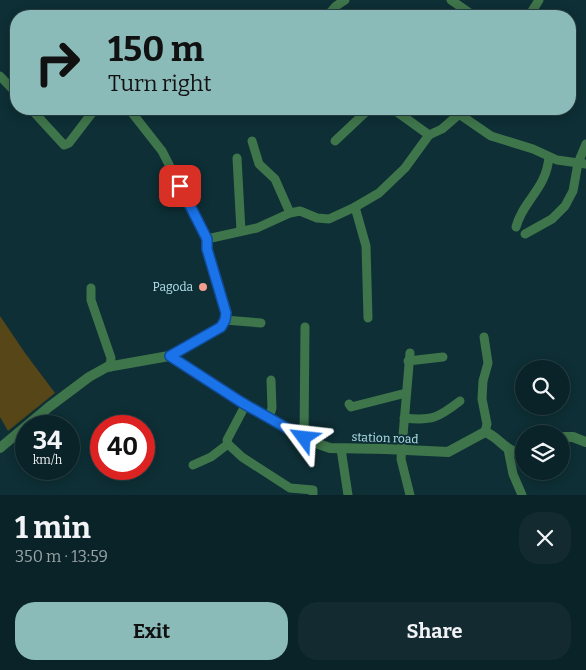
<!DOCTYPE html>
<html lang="en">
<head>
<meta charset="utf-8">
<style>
	body { margin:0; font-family:Bitter,serif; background:#132b30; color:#f1f3f6; height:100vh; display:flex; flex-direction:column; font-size:19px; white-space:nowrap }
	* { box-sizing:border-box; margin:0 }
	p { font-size:16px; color:#99a4a8 }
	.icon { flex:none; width:28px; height:28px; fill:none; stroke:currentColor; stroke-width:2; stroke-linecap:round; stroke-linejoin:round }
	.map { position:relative; height:495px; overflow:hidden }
	.sheet { display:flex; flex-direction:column; background:#0a2328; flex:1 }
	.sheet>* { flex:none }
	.hud { position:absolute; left:10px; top:10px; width:566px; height:105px; border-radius:20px; box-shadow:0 2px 12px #0003,0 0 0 1px #2a4045; background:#8bbbb9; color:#111; overflow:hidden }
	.buttons { position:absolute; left:515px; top:360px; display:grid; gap:10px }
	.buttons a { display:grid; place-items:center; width:55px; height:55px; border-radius:50%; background:#0a2328; box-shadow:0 2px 12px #0003,0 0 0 1px #2a4045; font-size:25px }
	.speed { position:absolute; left:15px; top:415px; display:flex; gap:10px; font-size:25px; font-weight:700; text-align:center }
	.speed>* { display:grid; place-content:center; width:65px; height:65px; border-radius:50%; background:#0a2328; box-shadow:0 2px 12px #0003,0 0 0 1px #2a4045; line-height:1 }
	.speed small { font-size:12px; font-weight:400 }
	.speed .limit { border:8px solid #d22; background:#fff; color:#111 }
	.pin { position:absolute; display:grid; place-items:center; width:42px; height:42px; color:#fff; margin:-21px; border-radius:10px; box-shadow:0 2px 8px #0006 }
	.me { position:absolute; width:55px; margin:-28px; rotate:300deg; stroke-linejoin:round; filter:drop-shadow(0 0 4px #0008) }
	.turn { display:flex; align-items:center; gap:18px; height:105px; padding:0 15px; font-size:22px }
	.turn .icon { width:65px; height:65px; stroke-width:2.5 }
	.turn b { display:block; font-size:35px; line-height:42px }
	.round { display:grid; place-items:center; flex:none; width:52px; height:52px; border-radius:20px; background:#132b30 }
	.head { display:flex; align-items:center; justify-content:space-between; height:85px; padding:0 15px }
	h1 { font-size:30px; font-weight:700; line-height:38px }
	.button { display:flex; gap:10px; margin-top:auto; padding:10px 15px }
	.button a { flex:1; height:58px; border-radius:20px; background:#8bbbb9; color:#111; font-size:20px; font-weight:700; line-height:58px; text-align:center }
	.button a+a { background:#132b30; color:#f1f3f6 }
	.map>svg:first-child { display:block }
</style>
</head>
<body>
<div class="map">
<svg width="586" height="495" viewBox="0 0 586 495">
	<rect width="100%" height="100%" fill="#0d2f35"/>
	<polygon fill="#564618" points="0,316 25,353 55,393 8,431 0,417"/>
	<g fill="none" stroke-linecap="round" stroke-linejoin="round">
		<g stroke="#3f754b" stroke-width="9">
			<polyline points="451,0 474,16"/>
			<polyline points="327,16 336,6 345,0"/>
			<polyline points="529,16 539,0"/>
			<polyline points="0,76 16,93"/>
			<polyline points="31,109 64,145 69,143 95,109"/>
			<polyline points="129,109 162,151 207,239"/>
			<polyline points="459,114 491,136 533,149 557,160 586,164"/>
			<polyline points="429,135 442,129 465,109"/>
			<polyline points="252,141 259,164 275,179 290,213"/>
			<polyline points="335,141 369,109"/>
			<polyline points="237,158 241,231"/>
			<polyline points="355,207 366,246 368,318"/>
			<path d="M516,227C523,200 546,190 549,157"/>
			<polyline points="525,234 552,219 565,206 573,191 578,163 586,144"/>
			<polyline points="91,288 91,300 111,358 110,367"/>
			<polyline points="225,320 261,323"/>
			<polyline points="484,337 488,363 483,381 482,399 487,424 485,432"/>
			<polyline points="410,353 401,459 410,495"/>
			<polyline points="169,356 221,327 225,320 226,313 207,249 207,239 257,228 290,213 300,211 317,218 329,219 355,207 379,193 405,168 429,135 393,109"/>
			<polyline points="408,361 443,357"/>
			<polyline points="349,404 351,407 406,393"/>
			<polyline points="269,418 272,408 271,380"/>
			<path d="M404,418C432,421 438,418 460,401"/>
			<polyline points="304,439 305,327"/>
			<polyline points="228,444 242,457 290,488 313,490 313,495"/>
			<polyline points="341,449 348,495"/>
			<polyline points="508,449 513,474 522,495"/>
			<polyline points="193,465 211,457 228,444 227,440 246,404"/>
		</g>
		<g stroke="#3f754b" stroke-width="10">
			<polyline points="561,437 573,437 586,442"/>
			<path d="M0,448L49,407L89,377L107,367L169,356L241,402L304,439L330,448L386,449L448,452L485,432C500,437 506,454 524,453"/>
		</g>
	</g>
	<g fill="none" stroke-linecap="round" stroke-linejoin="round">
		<defs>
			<polyline id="route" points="180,186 207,239 207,249 226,313 225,320 221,327 170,356 241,402 304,438"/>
		</defs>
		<use href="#route" stroke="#114b97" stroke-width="12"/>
		<use href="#route" stroke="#1a73e8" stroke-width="9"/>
	</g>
	<circle fill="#f59d8e" stroke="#0d2f35" stroke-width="2" cx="203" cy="287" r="5"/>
	<g text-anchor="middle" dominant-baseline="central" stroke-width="4" stroke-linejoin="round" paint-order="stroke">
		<g font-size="12" fill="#b6e5ee" stroke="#0d2f35" text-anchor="end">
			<text x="193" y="287">Pagoda</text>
		</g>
		<g font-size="12" fill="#b6e5ee" stroke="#0d2f35">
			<text transform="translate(385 438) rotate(2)">station road</text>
		</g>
	</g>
</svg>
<div class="buttons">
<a><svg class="icon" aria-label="search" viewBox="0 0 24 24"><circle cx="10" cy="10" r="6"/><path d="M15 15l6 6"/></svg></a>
<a><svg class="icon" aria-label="layers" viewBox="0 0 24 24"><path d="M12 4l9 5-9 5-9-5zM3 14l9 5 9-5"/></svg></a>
</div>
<div class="speed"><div>34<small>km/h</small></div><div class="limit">40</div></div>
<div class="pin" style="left:180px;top:186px;background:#d93025"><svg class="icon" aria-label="arrive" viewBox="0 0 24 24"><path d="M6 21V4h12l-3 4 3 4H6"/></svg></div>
<svg class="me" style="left:304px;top:438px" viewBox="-20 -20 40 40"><path d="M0-17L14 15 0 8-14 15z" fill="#1a73e8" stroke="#fff" stroke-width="4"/></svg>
<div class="hud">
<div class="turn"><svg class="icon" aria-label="right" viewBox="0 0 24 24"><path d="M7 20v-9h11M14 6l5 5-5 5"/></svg><div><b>150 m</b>Turn right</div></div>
</div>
</div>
<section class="sheet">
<div class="head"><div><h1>1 min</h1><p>350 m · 13:59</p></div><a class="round"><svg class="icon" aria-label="close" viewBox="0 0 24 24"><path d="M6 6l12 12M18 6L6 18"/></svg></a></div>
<div class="button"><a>Exit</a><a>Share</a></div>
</section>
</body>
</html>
